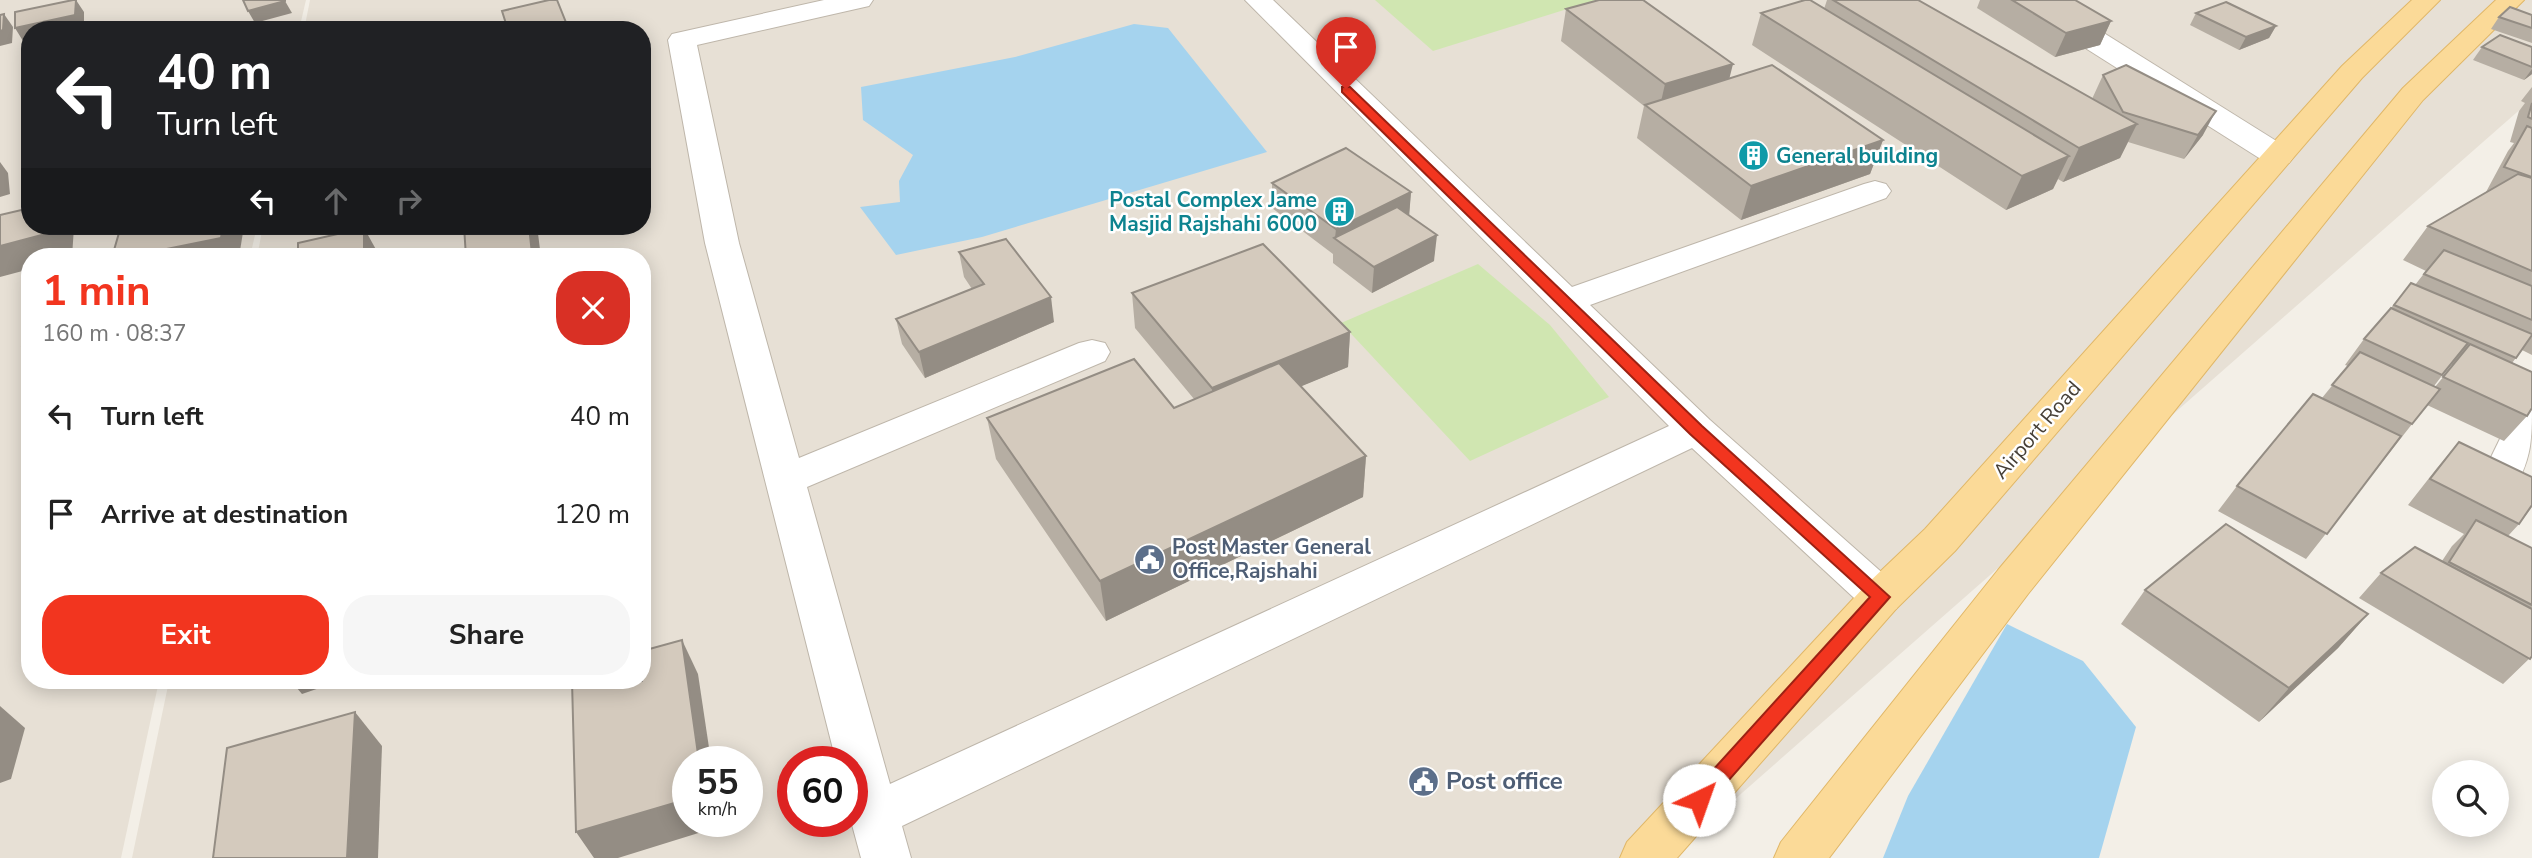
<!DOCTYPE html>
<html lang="en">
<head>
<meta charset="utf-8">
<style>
	body { margin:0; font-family:"Nunito Sans",sans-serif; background:#f6f6f6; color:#222; height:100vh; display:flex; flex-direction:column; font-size:26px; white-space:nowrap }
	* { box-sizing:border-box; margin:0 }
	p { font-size:23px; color:#767676 }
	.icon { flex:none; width:38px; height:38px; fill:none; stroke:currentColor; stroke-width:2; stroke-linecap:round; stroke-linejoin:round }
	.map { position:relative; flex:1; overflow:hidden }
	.drawer { position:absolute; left:21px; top:248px; width:630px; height:441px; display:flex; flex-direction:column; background:#fff; border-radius:28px; box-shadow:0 4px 18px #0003 }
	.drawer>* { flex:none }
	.hud { position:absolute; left:21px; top:21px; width:630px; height:214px; border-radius:28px; box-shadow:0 4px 18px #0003; background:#202124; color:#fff; overflow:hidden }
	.tools { position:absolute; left:2432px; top:760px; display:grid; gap:14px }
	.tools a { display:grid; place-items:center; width:77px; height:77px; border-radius:50%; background:#fff; box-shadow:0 4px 18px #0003; font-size:35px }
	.speed { position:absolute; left:672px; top:746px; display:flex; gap:14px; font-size:35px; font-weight:700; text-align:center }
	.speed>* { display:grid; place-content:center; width:91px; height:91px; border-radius:50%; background:#fff; box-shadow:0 4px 18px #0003; line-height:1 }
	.speed small { font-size:18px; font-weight:400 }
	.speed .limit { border:10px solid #d22; background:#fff; color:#111 }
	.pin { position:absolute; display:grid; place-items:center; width:60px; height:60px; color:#fff; margin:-72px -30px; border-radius:50% 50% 50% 0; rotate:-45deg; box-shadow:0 0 7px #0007 }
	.pin .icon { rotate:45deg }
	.me { position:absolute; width:77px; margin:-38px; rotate:42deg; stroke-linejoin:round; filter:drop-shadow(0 0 5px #0008) }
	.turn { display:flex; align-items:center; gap:24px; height:147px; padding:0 21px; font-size:32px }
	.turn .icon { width:91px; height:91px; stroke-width:2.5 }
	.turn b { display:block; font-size:49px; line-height:60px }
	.lanes { display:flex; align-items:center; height:66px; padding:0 21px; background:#0003; justify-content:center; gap:35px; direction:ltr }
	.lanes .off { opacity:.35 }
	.round { display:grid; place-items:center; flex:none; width:74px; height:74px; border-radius:28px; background:#f6f6f6 }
	.overview { display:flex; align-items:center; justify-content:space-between; height:119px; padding:0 21px }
	h1 { font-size:42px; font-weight:700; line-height:52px; color:#f2351f }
	.cta { display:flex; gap:14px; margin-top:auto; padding:14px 21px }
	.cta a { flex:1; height:80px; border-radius:28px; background:#f2351f; color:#fff; font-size:28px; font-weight:700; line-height:80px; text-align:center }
	.cta a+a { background:#f6f6f6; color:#222 }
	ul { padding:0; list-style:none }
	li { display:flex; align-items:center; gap:21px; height:98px; padding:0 21px }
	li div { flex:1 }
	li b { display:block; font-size:26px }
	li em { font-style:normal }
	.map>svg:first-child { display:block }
</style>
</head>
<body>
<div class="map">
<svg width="2532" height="858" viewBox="0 0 2532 858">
	<rect width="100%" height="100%" fill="#f3efe7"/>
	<g fill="#e7e0d5" fill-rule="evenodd">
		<polygon points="0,0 306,0 299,30 30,30 30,226 257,226 250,257 30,257 30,681 159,681 121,858 0,858"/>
		<path d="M310,0H2532V99L1668,858H132L169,681H642V257H257L263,226H642V30H304ZM688,761H747V821H688ZM793,761H852V821H793Z"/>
	</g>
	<g fill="#d0e6b1">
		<polygon points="1375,0 1596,0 1433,51"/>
		<polygon points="1478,264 1550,325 1609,397 1470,461 1341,323"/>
	</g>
	<g fill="#a5d3ee">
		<polygon points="1134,24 1168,28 1267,152 982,237 896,255 860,207 900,202 899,181 913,155 863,120 861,87 1015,57"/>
		<polygon points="2007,624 2083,661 2136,727 2099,858 1883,858 1908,796"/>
	</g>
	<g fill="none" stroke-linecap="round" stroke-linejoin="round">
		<defs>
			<g id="minor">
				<polygon points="824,0 873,0 869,6 697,45 739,243 799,458 1079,343 1092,340 1105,343 1110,352 1105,361 807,487 890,784 1669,426 1245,0 1273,0 1572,287 1864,184 1875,181 1886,184 1891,191 1886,198 1590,305 1710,420 1896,585 1903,597 1896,609 1881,614 1866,609 1692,448 902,826 911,858 861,858 851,821 852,761 836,761 705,243 668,40 672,34"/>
				<polygon points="2021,0 2051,0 2289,149 2294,156 2289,163 2278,165 2267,163 2060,32"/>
				<path d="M2532,399C2532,445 2532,457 2510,498L2496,503L2482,498L2476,488L2513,412L2519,403Z"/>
			</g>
			<g id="major">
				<polygon points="2412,0 2440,0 2362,78 1955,551 1896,609 1677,858 1620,858 1627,842 1866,585 1925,529 2342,66"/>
				<polygon points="2496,0 2524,0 2423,100 2028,594 1829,858 1774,858 1781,842 1998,570 2403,88"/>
			</g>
		</defs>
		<use href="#minor" stroke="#beb6aa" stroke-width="2"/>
		<use href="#major" stroke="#e0b768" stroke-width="2"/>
		<use href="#minor" fill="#fff" fill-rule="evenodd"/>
		<use href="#major" fill="#fbda98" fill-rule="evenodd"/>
	</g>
	<g fill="#b6aea3" fill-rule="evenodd">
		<polygon points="1827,0 1918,0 2092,99 2103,75 2203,135 2184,159 2128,142 2120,158 2063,182 2058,179 2053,189 2006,210 1752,45 1761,13 1824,9"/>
		<polygon points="1980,0 2075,0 2111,21 2100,45 2055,57 1977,8"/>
		<polygon points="1566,9 1729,79 1883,140 1870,174 1741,220 1637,138 1644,106 1561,41"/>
		<polygon points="2196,13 2276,26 2269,38 2239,50 2190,25"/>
		<polygon points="2532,15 2532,43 2491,29 2499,17"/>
		<polygon points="2482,47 2532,47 2532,74 2524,80 2473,60"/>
		<path d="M2532,87V355L2522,350L2512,363L2527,416L2504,441L2427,405L2306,559L2218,511L2237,486L2322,398L2348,366L2345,365L2364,339L2391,308L2411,283L2415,285L2426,271L2403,260L2428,226L2486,192L2508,151L2514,143L2510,142L2519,111L2525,103L2521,101ZM2451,364L2453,365L2435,387L2434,386Z"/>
		<polygon points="1272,183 1411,192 1409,215 1434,261 1372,293 1333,263 1333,254 1272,208"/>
		<polygon points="959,252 1054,322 925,378 902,344 896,319 972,289 964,277"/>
		<polygon points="1132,293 1350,332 1348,367 1301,386 1366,456 1363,497 1106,621 996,459 987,418 1174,408 1194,399 1135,328"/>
		<polygon points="2459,442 2532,477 2532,507 2519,524 2508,536 2532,548 2532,656 2503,684 2359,598 2381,573 2442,561 2452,546 2464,534 2408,505 2437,468"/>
		<polygon points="2145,590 2368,614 2338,648 2259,722 2121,624"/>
	</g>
	<g fill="#948d84">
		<polygon points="76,0 84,12 84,28 74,30 30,30 30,40 23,41 15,28"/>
		<polygon points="285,1 292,13 255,23 248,11"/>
		<polygon points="4,14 13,27 12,43 0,46 0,31"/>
		<polygon points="2111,21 2100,45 2055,57 2066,33"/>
		<polygon points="2276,26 2269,38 2239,50 2246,37"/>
		<polygon points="1733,64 1725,96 1658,115 1665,84"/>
		<polygon points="2532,69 2532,74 2524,80"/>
		<polygon points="2216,111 2203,135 2184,159 2198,135"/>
		<polygon points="2137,124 2120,158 2063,182 2079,148"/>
		<polygon points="1883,140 1870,174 1741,220 1751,186"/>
		<polygon points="2069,156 2053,189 2006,210 2022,176"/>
		<polygon points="0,162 8,173 10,194 0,197"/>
		<polygon points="1411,192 1409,217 1335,238 1336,229"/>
		<polygon points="54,226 73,226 74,227 72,257 30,257 30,269 0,277 0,246"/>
		<polygon points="223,226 244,226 239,257 127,257"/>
		<polygon points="529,226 537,226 541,257 516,257"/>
		<polygon points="364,228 378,253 378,257 364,257"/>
		<polygon points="1437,235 1434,261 1372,293 1374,267"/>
		<polygon points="1051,297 1054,322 925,378 919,352"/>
		<polygon points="1350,332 1348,367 1213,423 1212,388"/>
		<polygon points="30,375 30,384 24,377"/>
		<polygon points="1366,456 1363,497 1106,621 1100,581"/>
		<polygon points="2368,614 2338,648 2259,722 2289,688"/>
		<polygon points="682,640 698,674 711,761 699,761"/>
		<polygon points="291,681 340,681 302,694"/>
		<polygon points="0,706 25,728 11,779 0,783"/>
		<polygon points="355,712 382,746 378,858 347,858"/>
		<polygon points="688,799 688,821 720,821 721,826 618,858 594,858 576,832"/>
	</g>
	<g fill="#d4cabd" stroke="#948d84" stroke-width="2">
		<polygon points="73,0 76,0 75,15 15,28 15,12"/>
		<polygon points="243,0 285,0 285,1 248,11"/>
		<polygon points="549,0 557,0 569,30 508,30 502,11"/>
		<polygon points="1599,0 1643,0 1733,64 1665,84 1566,9"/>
		<polygon points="1805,0 1810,0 2069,156 2022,176 1761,13"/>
		<polygon points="1833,0 1918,0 2137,124 2079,148"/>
		<polygon points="2012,0 2075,0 2111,21 2066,33"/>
		<polygon points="2226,2 2276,26 2246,37 2196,13"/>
		<polygon points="2510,7 2532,15 2532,28 2499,17"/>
		<polygon points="4,14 3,30 0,31 0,15"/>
		<polygon points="2500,35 2532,47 2532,67 2482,47"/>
		<polygon points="1772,65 1883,140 1751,186 1645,105"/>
		<polygon points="2126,65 2216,111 2198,135 2123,112 2103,75"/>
		<polygon points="2532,103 2532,119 2528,117"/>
		<polygon points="2527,126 2532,128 2532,177 2504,167"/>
		<polygon points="1346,148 1411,192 1336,229 1272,183"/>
		<polygon points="2518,174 2532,178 2532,271 2428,226"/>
		<polygon points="1397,207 1437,235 1374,267 1334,238"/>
		<polygon points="30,208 30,226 54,226 53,232 0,246 0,215"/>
		<polygon points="121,226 223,226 221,238 127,257 112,257"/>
		<polygon points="464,226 529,226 532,254 516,257 466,257"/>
		<polygon points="364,228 364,257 298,257 298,243"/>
		<polygon points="1006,239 1051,297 919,352 896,319 984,284 959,252"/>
		<polygon points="1263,244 1350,332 1212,388 1132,293"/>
		<polygon points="2444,250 2532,286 2532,320 2424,274"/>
		<polygon points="2411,283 2532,334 2532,335 2516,358 2394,305"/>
		<polygon points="2391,308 2468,343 2442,375 2364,339"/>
		<polygon points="30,344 30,375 24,377 22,347"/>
		<polygon points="2470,344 2532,372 2532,408 2527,416 2443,377"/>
		<polygon points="2360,352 2440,389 2412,424 2332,385"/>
		<polygon points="1134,359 1174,408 1279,363 1366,456 1100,581 987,418"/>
		<polygon points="2313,394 2401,436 2327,534 2237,486"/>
		<polygon points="2459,442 2532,477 2532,505 2519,524 2430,479"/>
		<polygon points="2476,520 2532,548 2532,605 2449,562"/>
		<polygon points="2226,524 2368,614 2289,688 2145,590"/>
		<polygon points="2415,547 2532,609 2532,656 2530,659 2381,573"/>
		<polygon points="682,640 699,761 688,761 688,799 576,832 572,681 642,681 642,651"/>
		<polygon points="355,712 347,858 213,858 227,748"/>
	</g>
	<polygon fill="#f2351f" stroke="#9d2214" stroke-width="2" points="1342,87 1350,87 1702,426 1890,597 1706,806 1699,809 1692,806 1689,800 1692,793 1870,597 1690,434 1342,92"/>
	<defs>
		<symbol id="building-disc" viewBox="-11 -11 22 22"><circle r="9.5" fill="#0f9aa8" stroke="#fff"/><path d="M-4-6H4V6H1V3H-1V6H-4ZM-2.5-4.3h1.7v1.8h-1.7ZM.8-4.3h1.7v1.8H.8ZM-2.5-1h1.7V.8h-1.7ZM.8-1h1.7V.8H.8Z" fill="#fff"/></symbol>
		<symbol id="civic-disc" viewBox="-11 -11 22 22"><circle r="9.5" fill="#5c6f8a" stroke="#fff"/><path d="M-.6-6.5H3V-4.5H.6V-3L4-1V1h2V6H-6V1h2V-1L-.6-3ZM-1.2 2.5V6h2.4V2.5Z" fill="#fff"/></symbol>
	</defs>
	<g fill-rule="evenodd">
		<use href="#building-disc" x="1736" y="138" width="35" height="35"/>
		<use href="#building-disc" x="1322" y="194" width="35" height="35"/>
		<use href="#civic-disc" x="1132" y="542" width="35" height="35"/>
		<use href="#civic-disc" x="1406" y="764" width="35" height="35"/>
	</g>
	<g text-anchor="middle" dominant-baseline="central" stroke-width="5" stroke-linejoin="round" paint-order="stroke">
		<g font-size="21" font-weight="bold" fill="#0d838f" stroke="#fff" text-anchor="start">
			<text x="1776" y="156">General building</text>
			<text x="1317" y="200" text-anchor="end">Postal Complex Jame<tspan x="1317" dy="24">Masjid Rajshahi 6000</tspan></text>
		</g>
		<g font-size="21" fill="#463f36" stroke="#fff">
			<text transform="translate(2037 430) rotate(-49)">Airport Road</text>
		</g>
		<g font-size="21" font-weight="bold" fill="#4e5e75" stroke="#fff" text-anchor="start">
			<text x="1172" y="547">Post Master General<tspan x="1172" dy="24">Office,Rajshahi</tspan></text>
		</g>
		<g font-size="24" font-weight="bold" fill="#4e5e75" stroke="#fff" text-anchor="start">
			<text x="1446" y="781">Post office</text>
		</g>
	</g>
</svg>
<div class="tools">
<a><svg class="icon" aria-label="search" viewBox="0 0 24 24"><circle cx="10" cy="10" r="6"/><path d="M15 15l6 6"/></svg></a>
</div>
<div class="speed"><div>55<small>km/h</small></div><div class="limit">60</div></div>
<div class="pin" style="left:1346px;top:89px;background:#d93025"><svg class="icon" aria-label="arrive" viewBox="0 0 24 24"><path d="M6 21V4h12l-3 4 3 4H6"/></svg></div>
<svg class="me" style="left:1699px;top:800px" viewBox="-20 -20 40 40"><circle r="19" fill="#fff"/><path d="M0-13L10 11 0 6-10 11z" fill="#f2351f"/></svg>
<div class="hud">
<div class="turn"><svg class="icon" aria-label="left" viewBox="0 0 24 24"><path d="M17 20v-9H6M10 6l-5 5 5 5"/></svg><div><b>40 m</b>Turn left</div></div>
<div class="lanes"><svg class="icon" aria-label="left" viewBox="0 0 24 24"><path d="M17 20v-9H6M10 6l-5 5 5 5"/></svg><svg class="icon off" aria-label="ahead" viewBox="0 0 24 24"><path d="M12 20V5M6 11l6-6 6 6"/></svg><svg class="icon off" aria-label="right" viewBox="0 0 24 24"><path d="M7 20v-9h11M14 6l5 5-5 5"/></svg></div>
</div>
<section class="drawer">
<div class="overview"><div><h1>1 min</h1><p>160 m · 08:37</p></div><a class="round" style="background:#d93025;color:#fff"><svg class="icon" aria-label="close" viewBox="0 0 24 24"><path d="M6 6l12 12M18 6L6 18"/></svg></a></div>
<ul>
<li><svg class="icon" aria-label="left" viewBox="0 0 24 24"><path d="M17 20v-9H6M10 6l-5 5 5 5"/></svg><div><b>Turn left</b></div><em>40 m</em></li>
<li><svg class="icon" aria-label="arrive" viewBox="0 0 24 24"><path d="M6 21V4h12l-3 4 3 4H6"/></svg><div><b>Arrive at destination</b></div><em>120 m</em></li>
</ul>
<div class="cta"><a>Exit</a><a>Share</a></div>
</section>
</div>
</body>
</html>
